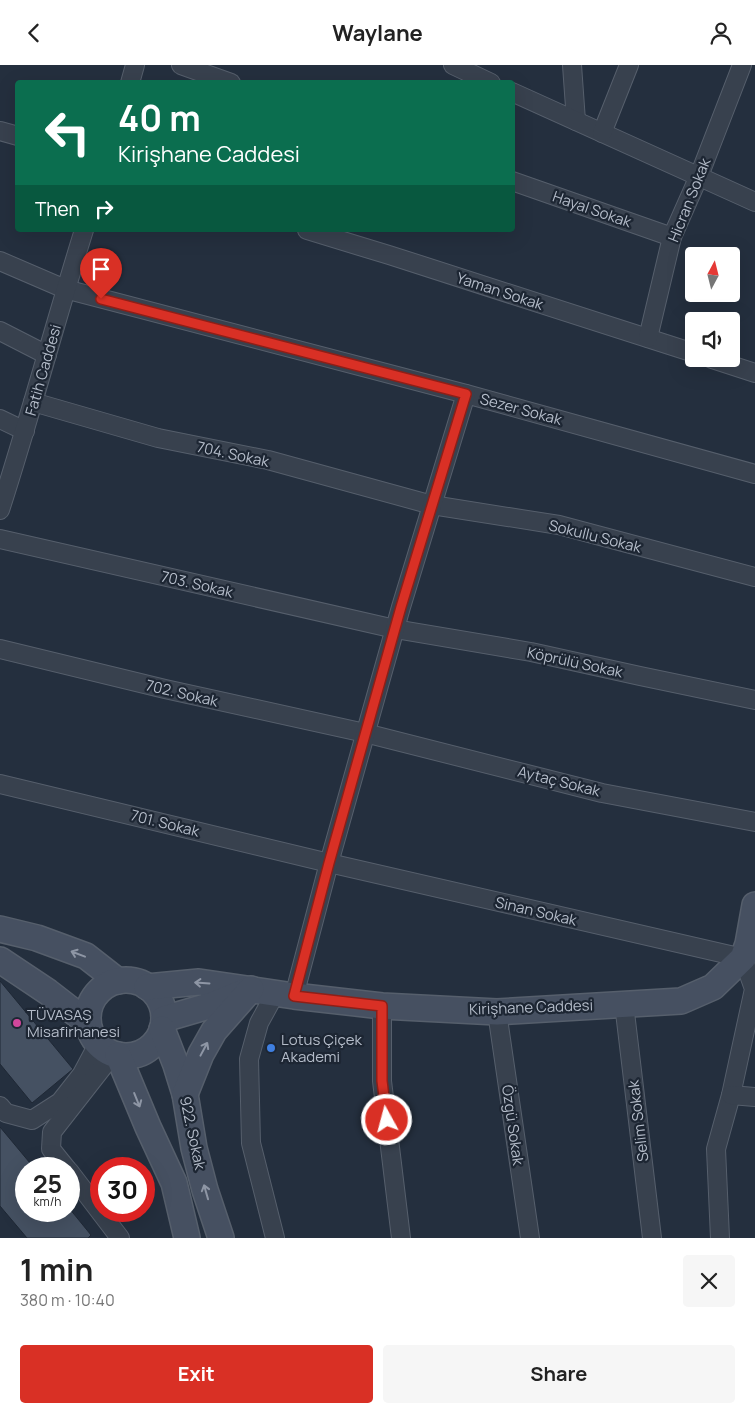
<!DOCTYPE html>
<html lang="en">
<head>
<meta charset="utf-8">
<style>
	body { margin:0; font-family:Manrope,sans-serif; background:#f6f6f6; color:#222; height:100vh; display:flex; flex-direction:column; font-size:19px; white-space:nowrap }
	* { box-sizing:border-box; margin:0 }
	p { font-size:16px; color:#767676 }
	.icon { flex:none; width:28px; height:28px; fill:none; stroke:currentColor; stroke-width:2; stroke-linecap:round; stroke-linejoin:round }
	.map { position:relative; height:1173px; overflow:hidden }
	.sheet { display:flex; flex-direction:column; background:#fff; flex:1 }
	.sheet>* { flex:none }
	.guide { position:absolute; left:15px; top:15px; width:500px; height:152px; border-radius:5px; box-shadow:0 5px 20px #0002; background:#0b6e4f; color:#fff; overflow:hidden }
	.needle { width:32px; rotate:7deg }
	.buttons { position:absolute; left:685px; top:182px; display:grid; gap:10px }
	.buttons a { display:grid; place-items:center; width:55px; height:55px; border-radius:5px; background:#fff; box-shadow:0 5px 20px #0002; font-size:25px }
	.speed { position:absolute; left:15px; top:1092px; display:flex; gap:10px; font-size:25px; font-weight:700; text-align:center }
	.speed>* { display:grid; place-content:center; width:65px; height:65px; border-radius:50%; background:#fff; box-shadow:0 5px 20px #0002; line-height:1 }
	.speed small { font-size:12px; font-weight:400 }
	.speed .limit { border:8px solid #d22; background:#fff; color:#111 }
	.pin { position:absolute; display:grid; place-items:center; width:42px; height:42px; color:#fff; margin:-51px -21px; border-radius:50% 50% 50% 0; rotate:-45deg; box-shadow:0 0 5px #0007 }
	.pin .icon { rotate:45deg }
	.me { position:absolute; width:55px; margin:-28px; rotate:353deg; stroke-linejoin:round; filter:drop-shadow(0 0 4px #0008) }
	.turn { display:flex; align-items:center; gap:18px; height:105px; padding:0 20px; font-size:22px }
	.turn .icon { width:65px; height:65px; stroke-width:2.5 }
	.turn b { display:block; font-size:35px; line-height:42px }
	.then { display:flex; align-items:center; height:48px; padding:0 20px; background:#0003; gap:10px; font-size:19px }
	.round { display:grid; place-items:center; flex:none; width:52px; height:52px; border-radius:5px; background:#f6f6f6 }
	.summary { display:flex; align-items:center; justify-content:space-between; height:85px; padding:0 20px }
	h1 { font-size:30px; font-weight:700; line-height:38px }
	.action { display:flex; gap:10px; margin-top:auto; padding:10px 20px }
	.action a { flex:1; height:58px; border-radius:5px; background:#d93025; color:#fff; font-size:20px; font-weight:700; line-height:58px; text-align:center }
	.action a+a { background:#f6f6f6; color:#222 }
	header { display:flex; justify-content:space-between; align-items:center; height:65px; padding:0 20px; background:#fff; font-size:22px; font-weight:700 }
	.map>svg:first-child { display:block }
</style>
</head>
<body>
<header><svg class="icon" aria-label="back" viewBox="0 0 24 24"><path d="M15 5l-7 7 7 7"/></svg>Waylane<svg class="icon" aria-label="person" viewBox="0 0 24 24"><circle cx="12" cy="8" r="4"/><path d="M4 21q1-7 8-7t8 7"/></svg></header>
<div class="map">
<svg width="755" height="1173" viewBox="0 0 755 1173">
	<rect width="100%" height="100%" fill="#242f3e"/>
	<g fill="#455162" stroke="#1f2835">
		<polygon points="0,916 73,1004 32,1038 0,999"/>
		<polygon points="0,1062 35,1104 26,1104 26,1146 69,1146 69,1143 91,1170 88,1173 27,1173 0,1141"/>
	</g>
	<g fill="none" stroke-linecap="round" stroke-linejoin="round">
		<defs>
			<g id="street">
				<polyline points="181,0 231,18"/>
				<polyline points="453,0 491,18"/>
				<polyline points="572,0 576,56"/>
				<polyline points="130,18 135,0"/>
				<polyline points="512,27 755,137"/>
				<polyline points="0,66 18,71"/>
				<polyline points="602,68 629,0"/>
				<polyline points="512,116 672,172"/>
				<polyline points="307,165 389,190 694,288"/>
				<polyline points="0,196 65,224 466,329 755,409"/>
				<polyline points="0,266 47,290"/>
				<polyline points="648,273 672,172 699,111 742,0"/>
				<polyline points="712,294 755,308"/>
				<polyline points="33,337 158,373 268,395 432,440 559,460 755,512"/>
				<polyline points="0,354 25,366"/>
				<path d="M0,445C30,352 55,258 84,165"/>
				<polyline points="0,474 395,564 531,587 640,611 755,635"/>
				<polyline points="0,584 165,624 365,668 602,728 755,757"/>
				<polyline points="0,719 329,798 743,893 754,924 731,1030 716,1084 720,1173"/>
				<polyline points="294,931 329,798 401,542 466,329"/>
				<polyline points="624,939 652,1173"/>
				<polyline points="382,941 382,1016 401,1173"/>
				<polyline points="497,947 530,1173"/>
				<polyline points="731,1030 755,1032"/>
				<polyline points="0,1041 6,1048 32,1055 60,1037 82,1009 98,979"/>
				<polyline points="67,1104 51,1084 52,1067 113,989"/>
				<polyline points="69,1106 120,1173"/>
				<polyline points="275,1173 251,1078 249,994 259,958 276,927"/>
			</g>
			<g id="secondary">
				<polyline points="0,864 37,873 86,891 118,916"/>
				<polyline points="0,895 48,927 88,958"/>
				<circle cx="126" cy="953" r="38"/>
				<polyline points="147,922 199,917 294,931 382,941 497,947 681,936 713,922 743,893 748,879 755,840"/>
				<polyline points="164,954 212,940 246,926"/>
				<polyline points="162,964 176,1000 185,1029 194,1083 205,1125 221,1173"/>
				<polyline points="118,990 148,1062 174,1118 187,1173"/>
				<polyline points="185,1029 201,989 214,966 251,924"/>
			</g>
		</defs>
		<use href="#street" stroke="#565f6c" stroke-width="20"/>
		<use href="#secondary" stroke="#565f6c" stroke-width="28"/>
		<use href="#street" stroke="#38414e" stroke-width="18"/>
		<use href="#secondary" stroke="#465061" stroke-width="25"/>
	</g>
	<defs><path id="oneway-shaft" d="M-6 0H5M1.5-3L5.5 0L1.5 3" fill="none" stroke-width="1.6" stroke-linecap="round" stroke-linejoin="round" transform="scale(1.25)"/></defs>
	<g stroke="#8e96a5">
		<use href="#oneway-shaft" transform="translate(78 889) rotate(-159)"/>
		<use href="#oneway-shaft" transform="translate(202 918) rotate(-176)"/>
		<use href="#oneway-shaft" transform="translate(204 984) rotate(-62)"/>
		<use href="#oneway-shaft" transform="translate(137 1035) rotate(68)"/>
		<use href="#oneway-shaft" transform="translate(206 1127) rotate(-106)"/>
	</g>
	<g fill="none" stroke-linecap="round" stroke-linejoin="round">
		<defs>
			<polyline id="route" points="101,234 466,329 401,542 329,798 294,931 382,941 382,1016 387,1055"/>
		</defs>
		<use href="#route" stroke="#8d1f18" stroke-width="12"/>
		<use href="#route" stroke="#d93025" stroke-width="9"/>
	</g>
	<circle fill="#d1479c" stroke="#1d2633" stroke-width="2" cx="17" cy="958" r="5"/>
	<circle fill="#3f7fe0" stroke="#1d2633" stroke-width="2" cx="271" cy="983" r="5"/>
	<g text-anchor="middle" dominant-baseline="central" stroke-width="4.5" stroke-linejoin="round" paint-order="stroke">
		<g font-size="15" fill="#b4bcc9" stroke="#1d2633">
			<text transform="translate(689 135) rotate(-68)">Hicran Sokak</text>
			<text transform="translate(592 144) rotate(19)">Hayal Sokak</text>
			<text transform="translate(500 226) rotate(18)">Yaman Sokak</text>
			<text transform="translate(43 305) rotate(-74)">Fatih Caddesi</text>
			<text transform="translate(521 344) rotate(15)">Sezer Sokak</text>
			<text transform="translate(233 389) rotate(12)">704. Sokak</text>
			<text transform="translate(595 471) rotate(14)">Sokullu Sokak</text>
			<text transform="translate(197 519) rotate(13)">703. Sokak</text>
			<text transform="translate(575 597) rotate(12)">Köprülü Sokak</text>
			<text transform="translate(182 628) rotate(13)">702. Sokak</text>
			<text transform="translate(559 716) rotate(14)">Aytaç Sokak</text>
			<text transform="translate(165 758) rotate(14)">701. Sokak</text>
			<text transform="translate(536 846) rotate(13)">Sinan Sokak</text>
			<text transform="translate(531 942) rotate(-2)">Kirişhane Caddesi</text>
			<text transform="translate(638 1056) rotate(-97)">Selim Sokak</text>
			<text transform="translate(513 1060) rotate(82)">Özgü Sokak</text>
			<text transform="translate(193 1068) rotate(78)">922. Sokak</text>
		</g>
		<g font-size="15" fill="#b4bcc9" stroke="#1d2633" text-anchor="start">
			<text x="27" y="949">TÜVASAŞ<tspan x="27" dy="17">Misafirhanesi</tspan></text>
			<text x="281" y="974">Lotus Çiçek<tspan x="281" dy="17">Akademi</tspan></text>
		</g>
	</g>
</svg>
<div class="buttons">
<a><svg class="needle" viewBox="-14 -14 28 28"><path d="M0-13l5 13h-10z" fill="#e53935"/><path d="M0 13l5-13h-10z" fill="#767676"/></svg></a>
<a><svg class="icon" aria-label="sound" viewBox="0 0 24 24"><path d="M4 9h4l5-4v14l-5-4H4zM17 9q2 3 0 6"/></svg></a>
</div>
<div class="speed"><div>25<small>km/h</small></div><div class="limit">30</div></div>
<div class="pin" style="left:101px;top:234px;background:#d93025"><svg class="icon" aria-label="arrive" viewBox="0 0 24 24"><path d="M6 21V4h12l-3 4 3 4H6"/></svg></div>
<svg class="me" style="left:387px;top:1055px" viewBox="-20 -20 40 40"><circle r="17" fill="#d93025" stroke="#fff" stroke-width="3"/><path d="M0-11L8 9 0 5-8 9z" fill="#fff"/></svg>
<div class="guide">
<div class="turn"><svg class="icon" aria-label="left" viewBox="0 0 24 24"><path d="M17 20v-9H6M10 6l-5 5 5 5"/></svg><div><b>40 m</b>Kirişhane Caddesi</div></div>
<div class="then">Then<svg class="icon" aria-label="right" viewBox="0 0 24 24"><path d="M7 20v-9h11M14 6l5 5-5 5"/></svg></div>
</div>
</div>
<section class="sheet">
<div class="summary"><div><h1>1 min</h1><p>380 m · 10:40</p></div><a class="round"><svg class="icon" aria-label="close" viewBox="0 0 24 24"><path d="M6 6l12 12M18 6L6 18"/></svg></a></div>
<div class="action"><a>Exit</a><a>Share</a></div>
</section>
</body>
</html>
